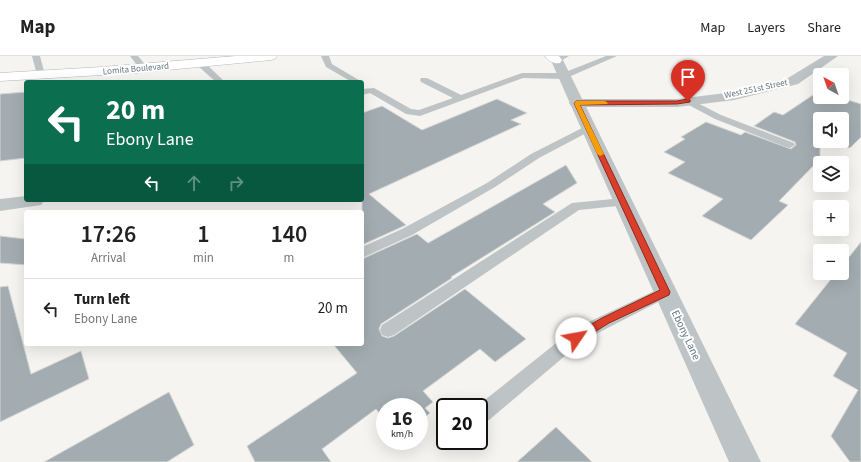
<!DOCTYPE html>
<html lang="en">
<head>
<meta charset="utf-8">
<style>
	body { margin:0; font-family:"Source Sans 3",sans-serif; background:#f2f2f2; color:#222; height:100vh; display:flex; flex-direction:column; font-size:15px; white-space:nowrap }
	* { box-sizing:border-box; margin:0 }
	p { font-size:13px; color:#767676 }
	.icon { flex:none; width:22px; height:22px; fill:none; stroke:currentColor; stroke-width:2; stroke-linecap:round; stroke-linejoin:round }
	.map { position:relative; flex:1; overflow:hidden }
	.drawer { position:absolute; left:24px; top:154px; width:340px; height:136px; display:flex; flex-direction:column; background:#fff; border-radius:4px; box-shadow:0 4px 16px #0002 }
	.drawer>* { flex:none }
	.top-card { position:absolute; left:24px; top:24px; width:340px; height:122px; border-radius:4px; box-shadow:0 4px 16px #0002; background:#0b6e4f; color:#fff; overflow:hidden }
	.needle { width:26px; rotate:320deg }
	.controls { position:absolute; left:813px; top:12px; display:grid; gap:8px }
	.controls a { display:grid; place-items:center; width:36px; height:36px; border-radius:4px; background:#fff; box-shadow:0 4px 16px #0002; font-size:20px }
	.speed { position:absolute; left:376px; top:342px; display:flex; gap:8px; font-size:20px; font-weight:700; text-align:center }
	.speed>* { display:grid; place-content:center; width:52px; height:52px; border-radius:50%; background:#fff; box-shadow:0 4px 16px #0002; line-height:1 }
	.speed small { font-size:10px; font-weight:400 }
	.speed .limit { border:2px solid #111; border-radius:6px; background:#fff; color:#111 }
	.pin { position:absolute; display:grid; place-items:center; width:34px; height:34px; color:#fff; margin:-41px -17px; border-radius:50% 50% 50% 0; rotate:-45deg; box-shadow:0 0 4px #0007 }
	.pin .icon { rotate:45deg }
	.me { position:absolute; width:44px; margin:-22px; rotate:57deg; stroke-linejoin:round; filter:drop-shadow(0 0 3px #0008) }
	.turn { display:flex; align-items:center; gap:14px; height:84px; padding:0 16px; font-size:18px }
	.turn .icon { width:52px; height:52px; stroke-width:2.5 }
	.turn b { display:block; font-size:28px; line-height:34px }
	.lanes { display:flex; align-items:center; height:38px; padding:0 16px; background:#0003; justify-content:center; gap:20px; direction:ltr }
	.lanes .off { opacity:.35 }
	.eta { display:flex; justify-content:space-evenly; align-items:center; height:68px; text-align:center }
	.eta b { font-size:24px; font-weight:600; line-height:28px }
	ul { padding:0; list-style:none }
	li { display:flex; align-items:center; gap:12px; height:60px; padding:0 16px; border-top:1px solid #e0e0e0 }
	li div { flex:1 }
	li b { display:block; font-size:15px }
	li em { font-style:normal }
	header { display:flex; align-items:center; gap:24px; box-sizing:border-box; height:56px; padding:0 20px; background:#fff; border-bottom:1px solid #e0e0e0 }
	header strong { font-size:19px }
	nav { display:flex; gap:22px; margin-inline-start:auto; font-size:14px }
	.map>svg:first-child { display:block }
</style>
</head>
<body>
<header>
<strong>Map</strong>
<nav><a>Map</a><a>Layers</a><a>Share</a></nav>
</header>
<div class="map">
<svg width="861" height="406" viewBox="0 0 861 406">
	<rect width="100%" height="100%" fill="#f5f4f1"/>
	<g fill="#a3adb1" stroke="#d6d6d4">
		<polygon points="819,35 820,41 838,41 861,48 861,81 850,92 830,85 842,85 842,63 820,63 820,103 779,145 788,149 751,184 702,160 723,143 668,117 685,106 664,96 685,83 681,81 706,66 741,79 745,76 791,93 796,89 795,86 754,70 774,56 783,59"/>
		<polygon points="26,36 26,102 0,105 0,38"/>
		<polygon points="497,43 527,57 511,64 521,68 369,138 406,169 362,189 362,57 382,50 422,74"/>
		<polygon points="566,109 577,127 543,148 555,156 451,221 452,222 381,268 379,273 382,280 388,282 394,280 465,233 526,283 495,306 480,293 423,335 433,346 425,352 430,357 419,366 419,351 385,351 385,364 376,353 322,393 331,406 255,406 247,390 357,317 333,288 362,288 362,203 417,178 428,187"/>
		<polygon points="0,180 26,183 26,209 0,207"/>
		<polygon points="861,186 861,406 850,406 831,380 858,334 833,320 847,297 795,268 836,217 842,217 842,210"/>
		<polygon points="8,230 31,318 81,295 89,323 0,366 0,231"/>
		<polygon points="169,336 194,389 167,406 44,406"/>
		<polygon points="556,371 592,406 517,406"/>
	</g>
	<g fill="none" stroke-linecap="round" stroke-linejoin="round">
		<defs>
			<g id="secondary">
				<polygon points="236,0 277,0 275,3 271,4 136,17 0,25 0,17 102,11"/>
				<path d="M545,0H559L562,4L560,7C554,8 549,6 545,0Z"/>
			</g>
		</defs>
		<use href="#secondary" stroke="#b0b7ba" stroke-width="1"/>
		<g fill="#bec3c5" fill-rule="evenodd">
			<polygon points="32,0 40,0 45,19 44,21 38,21 37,19"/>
			<polygon points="130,0 138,0 148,12 147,14 141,14"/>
			<polygon points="321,0 329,0 332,8 362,26 352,26 326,11"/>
			<polygon points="559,0 569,0 559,6 553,6 553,2"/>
			<polygon points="606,0 617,0 564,23 523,22 420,60 406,58 370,37 362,39 362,33 374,32 411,53 419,54 453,42 421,26 420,24 421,22 427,22 461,39 522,17 563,17"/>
			<polygon points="198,6 204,6 225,26 216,26 198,10"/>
			<polygon points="688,42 721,59 794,87 795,89 790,92 786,91 715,63 685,47 683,45 685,43"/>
			<polygon points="588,69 593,72 592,74 539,102 495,131 412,179 362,202 362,191 402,173 487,127 531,98"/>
			<polygon points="623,142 627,143 629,146 627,149 579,154 394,279 388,281 382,279 380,274 382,269 572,147"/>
			<polygon points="665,230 670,232 673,236 670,240 592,280 572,294 489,364 482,367 479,366 479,351 476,351 560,284 580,270"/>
		</g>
		<g fill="#bec3c5" fill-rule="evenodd">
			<polygon points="824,0 838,0 798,28 734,44 677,51 576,51 571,50 569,47 571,44 576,43 677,43 734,36 788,22"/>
			<polygon points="26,140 26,144 44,145 41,149 0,155 0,143"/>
		</g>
		<polygon fill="#bec3c5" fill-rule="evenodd" points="549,0 561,0 761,406 729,406"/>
		<use href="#secondary" fill="#fff" fill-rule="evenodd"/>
	</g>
	<polygon fill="#da3f2b" stroke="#8e291c" points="688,43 690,44 690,46 677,48 580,49 670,236 669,239 609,267 580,285 576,286 572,285 571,282 572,279 602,262 660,234 574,47 576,45 677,45"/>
	<polygon fill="#f59e0b" points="605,45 608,47 607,48 580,49 604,98 600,100 597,98 574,47 576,45"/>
	<g text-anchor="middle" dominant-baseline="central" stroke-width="4" stroke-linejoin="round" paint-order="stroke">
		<g font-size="9" fill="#657881" stroke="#fff">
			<text transform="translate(136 13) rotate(-5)">Lomita Boulevard</text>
			<text transform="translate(756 33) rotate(-12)">West 251st Street</text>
		</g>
		<g font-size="11" fill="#657881" stroke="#fff">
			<text transform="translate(686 279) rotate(65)">Ebony Lane</text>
		</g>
	</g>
</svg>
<div class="controls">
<a><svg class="needle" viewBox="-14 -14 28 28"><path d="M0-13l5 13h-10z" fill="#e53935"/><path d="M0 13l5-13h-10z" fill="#767676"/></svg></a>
<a><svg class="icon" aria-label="sound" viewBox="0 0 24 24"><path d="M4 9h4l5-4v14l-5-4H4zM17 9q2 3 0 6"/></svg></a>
<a><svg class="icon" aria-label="layers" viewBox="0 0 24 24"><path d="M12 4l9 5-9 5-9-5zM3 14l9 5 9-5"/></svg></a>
<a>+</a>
<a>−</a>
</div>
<div class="speed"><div>16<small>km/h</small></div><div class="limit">20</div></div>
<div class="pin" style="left:688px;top:45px;background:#d93025"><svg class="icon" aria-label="arrive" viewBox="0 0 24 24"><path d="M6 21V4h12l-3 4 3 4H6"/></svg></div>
<svg class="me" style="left:576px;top:282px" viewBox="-20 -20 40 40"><circle r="19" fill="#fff"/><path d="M0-13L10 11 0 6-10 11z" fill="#da3f2b"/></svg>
<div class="top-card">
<div class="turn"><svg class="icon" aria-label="left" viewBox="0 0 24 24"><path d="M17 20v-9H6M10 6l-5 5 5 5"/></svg><div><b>20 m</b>Ebony Lane</div></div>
<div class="lanes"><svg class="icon" aria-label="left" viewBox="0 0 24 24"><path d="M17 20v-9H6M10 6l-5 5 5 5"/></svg><svg class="icon off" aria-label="ahead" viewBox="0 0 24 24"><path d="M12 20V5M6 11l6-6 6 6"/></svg><svg class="icon off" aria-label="right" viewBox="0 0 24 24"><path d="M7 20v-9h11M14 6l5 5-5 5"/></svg></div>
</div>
<section class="drawer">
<div class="eta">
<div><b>17:26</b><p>Arrival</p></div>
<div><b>1</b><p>min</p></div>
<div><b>140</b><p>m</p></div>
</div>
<ul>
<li><svg class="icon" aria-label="left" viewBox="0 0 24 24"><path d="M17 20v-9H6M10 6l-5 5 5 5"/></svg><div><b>Turn left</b><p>Ebony Lane</p></div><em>20 m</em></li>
</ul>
</section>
</div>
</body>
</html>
